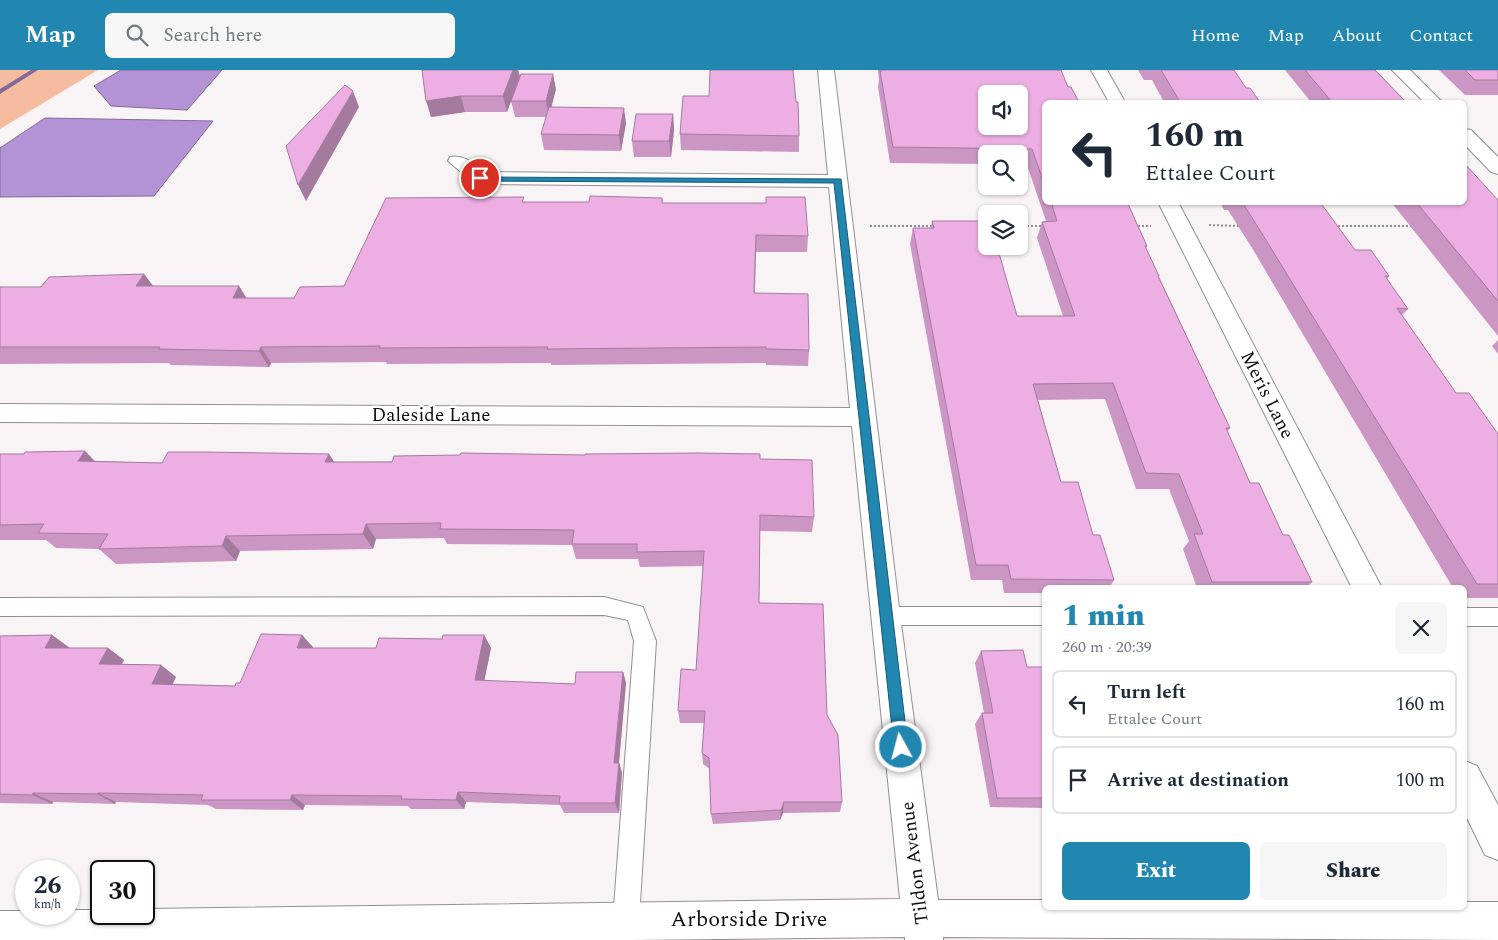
<!DOCTYPE html>
<html lang="en">
<head>
<meta charset="utf-8">
<style>
	body { margin:0; font-family:Spectral,serif; background:#f6f6f7; color:#1f2937; height:100vh; display:flex; flex-direction:column; font-size:19px; white-space:nowrap }
	* { box-sizing:border-box; margin:0 }
	p { font-size:16px; color:#747a83 }
	.icon { flex:none; width:28px; height:28px; fill:none; stroke:currentColor; stroke-width:2; stroke-linecap:round; stroke-linejoin:round }
	.map { position:relative; flex:1; overflow:hidden }
	.drawer { position:absolute; left:1042px; top:515px; width:425px; height:325px; display:flex; flex-direction:column; background:#fff; border-radius:8px; box-shadow:0 1px 4px #0004 }
	.drawer>* { flex:none }
	.banner { position:absolute; left:1042px; top:30px; width:425px; height:105px; border-radius:8px; box-shadow:0 1px 4px #0004; background:#fff; color:#1f2937; overflow:hidden }
	.fabs { position:absolute; left:978px; top:15px; display:grid; gap:10px }
	.fabs a { display:grid; place-items:center; width:50px; height:50px; border-radius:8px; background:#fff; box-shadow:0 1px 4px #0004; font-size:25px }
	.speed { position:absolute; left:15px; top:790px; display:flex; gap:10px; font-size:25px; font-weight:700; text-align:center }
	.speed>* { display:grid; place-content:center; width:65px; height:65px; border-radius:50%; background:#fff; box-shadow:0 1px 4px #0004; line-height:1 }
	.speed small { font-size:12px; font-weight:400 }
	.speed .limit { border:2px solid #111; border-radius:8px; background:#fff; color:#111 }
	.pin { position:absolute; display:grid; place-items:center; width:42px; height:42px; color:#fff; margin:-21px; border:2px solid #fff; border-radius:50%; box-shadow:0 1px 5px #0007 }
	.me { position:absolute; width:55px; margin:-28px; rotate:353deg; stroke-linejoin:round; filter:drop-shadow(0 0 4px #0008) }
	.turn { display:flex; align-items:center; gap:18px; height:105px; padding:0 20px; font-size:22px }
	.turn .icon { width:65px; height:65px; stroke-width:2.5 }
	.turn b { display:block; font-size:35px; line-height:42px }
	.round { display:grid; place-items:center; flex:none; width:52px; height:52px; border-radius:8px; background:#f6f6f7 }
	.summary { display:flex; align-items:center; justify-content:space-between; height:85px; padding:0 20px }
	h1 { font-size:30px; font-weight:800; line-height:38px; color:#2187b0 }
	.primary-button { display:flex; gap:10px; margin-top:auto; padding:10px 20px }
	.primary-button a { flex:1; height:58px; border-radius:8px; background:#2187b0; color:#fff; font-size:20px; font-weight:800; line-height:58px; text-align:center }
	.primary-button a+a { background:#f6f6f7; color:#1f2937 }
	ul { padding:0; list-style:none }
	li { display:flex; align-items:center; gap:15px; height:68px; margin:0 10px 8px; padding:0 10px; border:2px solid #e0e1e3; border-radius:8px }
	li div { flex:1 }
	li b { display:block; font-size:19px }
	li em { font-style:normal }
	header { display:flex; align-items:center; gap:30px; box-sizing:border-box; height:70px; padding:0 25px; background:#2187b0; color:#fff }
	header strong { font-size:24px }
	nav { display:flex; gap:28px; margin-inline-start:auto; font-size:18px }
	.search { width:350px; height:45px; background:#f6f6f7; display:flex; align-items:center; gap:12px; box-sizing:border-box; padding:0 18px; border-radius:8px; color:#747a83; font-size:19px }
	.map>svg:first-child { display:block }
</style>
</head>
<body>
<header>
<strong>Map</strong>
<div class="search"><svg class="icon" aria-label="search" viewBox="0 0 24 24"><circle cx="10" cy="10" r="6"/><path d="M15 15l6 6"/></svg>Search here</div>
<nav><a>Home</a><a>Map</a><a>About</a><a>Contact</a></nav>
</header>
<div class="map">
<svg width="1498" height="870" viewBox="0 0 1498 870">
	<rect width="100%" height="100%" fill="#f8f3f5"/>
	<polygon fill="#f6bca0" points="0,0 98,0 0,59"/>
	<g fill="#b393d5" stroke="#826b99">
		<polygon points="121,0 222,0 187,40 111,36 94,16"/>
		<polygon points="45,48 213,51 154,126 0,127 0,78"/>
	</g>
	<g fill="none" stroke-linecap="round" stroke-linejoin="round">
		<polygon fill="#826b99" fill-rule="evenodd" points="31,0 38,0 0,24 0,19"/>
		<defs>
			<g id="service">
				<polygon points="604,527 643,537 656,571 639,850 635,859 626,863 617,859 613,850 634,571 628,550 604,545 0,546 0,528"/>
				<polygon points="885,537 1045,537 1045,555 885,555 878,552 875,546 878,540"/>
				<rect x="1465" y="538" width="33" height="18"/>
			</g>
			<g id="minor">
				<path d="M818,0H834L900,546L938,830H1045V838H1465V832H1498V870L943,867V870H905V867L631,870H0V841H26V844H69V840H101V844H144V839L900,829L852,356L0,352V334L850,338L829,117L480,114L473,112L448,91L450,87C464,84 474,94 485,102L828,105Z"/>
				<polygon points="1091,0 1107,0 1125,32 1109,32"/>
				<polygon points="1392,0 1410,0 1442,32 1424,32"/>
				<polygon points="1465,59 1471,60 1498,87 1498,104 1491,102 1465,75"/>
				<polygon points="1158,132 1178,132 1382,518 1352,518"/>
				<polygon points="1465,691 1477,696 1498,735 1498,790 1485,785 1465,744"/>
			</g>
		</defs>
		<use href="#service" stroke="#938f90" stroke-width="2"/>
		<use href="#minor" stroke="#938f90" stroke-width="2"/>
		<g stroke="#918e8f" stroke-width="2" stroke-dasharray="2 2" stroke-linecap="butt">
			<polyline points="1209,155 1240,156"/>
			<polyline points="870,156 933,156"/>
			<polyline points="1019,156 1043,156"/>
			<polyline points="1134,156 1151,156"/>
			<polyline points="1334,156 1413,156"/>
		</g>
		<use href="#service" fill="#fff" fill-rule="evenodd"/>
		<use href="#minor" fill="#fff" fill-rule="evenodd"/>
	</g>
	<g fill="#cb96c3">
		<polygon points="422,0 518,0 520,6 556,19 551,37 626,53 621,81 544,80 541,64 546,47 515,47 511,31 518,12 507,42 465,42 431,47"/>
		<polygon points="878,0 1061,0 1045,32 1045,132 1127,132 1147,176 1146,178 1159,206 1159,207 1230,358 1227,362 1250,413 1312,512 1306,518 1197,518 1183,479 1189,471 1169,419 1136,419 1105,329 1038,330 1061,412 1093,465 1114,510 1109,518 1045,518 1045,523 1004,523 1002,510 971,510 910,174 913,158 931,158 932,151 1017,246 1063,246 1037,168 1042,152 1046,151 1027,95 1019,95 1019,84 986,84 986,94 890,93 878,17 879,10"/>
		<polygon points="1138,0 1234,0 1246,18 1260,32 1164,32 1152,10 1144,10"/>
		<polygon points="1285,0 1375,0 1406,32 1311,32"/>
		<polygon points="1439,0 1498,0 1498,25 1465,25"/>
		<polygon points="796,32 799,66 799,82 681,80 680,64"/>
		<polygon points="673,44 674,60 671,87 634,87 632,71"/>
		<polygon points="662,128 663,133 808,166 807,182 756,182 755,223 809,280 808,296 766,295 766,293 551,295 551,293 387,294 386,292 271,293 269,297 171,295 169,293 0,294 0,217 41,217 144,204 153,216 239,216 246,228 294,228 344,216 525,132 589,132"/>
		<polygon points="1498,130 1498,266 1391,132 1465,132"/>
		<polygon points="1220,132 1324,132 1322,135 1355,180 1389,206 1387,209 1408,239 1402,245 1456,323 1498,364 1498,528 1465,528 1465,518 1453,518 1252,178 1228,140 1224,140"/>
		<polygon points="1498,270 1498,284 1492,276"/>
		<polygon points="85,381 95,391 162,393 329,384 334,392 760,389 814,447 812,462 760,461 759,533 827,645 842,732 840,742 783,743 780,750 713,754 711,744 710,699 703,694 702,683 704,653 680,653 678,641 696,600 703,496 640,497 638,489 576,489 572,475 447,474 444,468 376,469 373,479 240,481 236,491 116,494 99,479 56,478 46,470 0,470 0,384 24,384"/>
		<polygon points="52,565 69,578 108,578 124,590 122,594 161,595 176,607 173,614 235,616 240,613 302,565 313,578 376,578 442,569 484,565 491,578 484,611 575,614 623,602 626,613 619,693 622,703 619,743 564,743 560,735 466,732 464,739 411,739 408,736 305,735 303,740 216,739 208,735 116,732 115,734 53,732 52,734 0,733 0,566"/>
		<polygon points="981,581 1027,597 1045,597 1045,738 990,737 975,654 982,643 984,643 975,593"/>
	</g>
	<g fill="#a57a9f">
		<polygon points="513,0 518,0 520,7 507,42 503,26"/>
		<polygon points="553,4 556,19 549,47 546,31"/>
		<polygon points="353,21 359,37 306,131 298,115"/>
		<polygon points="461,26 465,42 431,47 426,31"/>
		<polygon points="624,38 626,53 621,81 619,65"/>
		<polygon points="673,44 674,60 671,87 669,71"/>
		<polygon points="144,204 156,220 136,216"/>
		<polygon points="239,216 249,232 233,228"/>
		<polygon points="261,277 271,293 269,297 259,281"/>
		<polygon points="85,381 100,397 78,391"/>
		<polygon points="329,384 339,400 325,392"/>
		<polygon points="366,454 376,469 373,479 363,464"/>
		<polygon points="226,466 240,481 236,491 222,476"/>
		<polygon points="52,565 70,578 45,578"/>
		<polygon points="302,565 313,577 309,590 297,578"/>
		<polygon points="484,565 491,578 482,622 475,610"/>
		<polygon points="108,578 124,590 116,606 99,594"/>
		<polygon points="161,595 176,607 167,625 152,614"/>
		<polygon points="623,602 626,613 618,703 614,693"/>
		<polygon points="619,693 622,703 619,743 615,733"/>
		<polygon points="458,722 466,732 464,739 456,730"/>
		<polygon points="33,723 53,732 52,734 32,725"/>
		<polygon points="98,723 116,732 115,734 97,724"/>
		<polygon points="292,725 305,735 303,740 290,730"/>
		<polygon points="784,732 783,743 780,750 781,740"/>
	</g>
	<g fill="#ecaee3" stroke="#a57a9f" fill-rule="evenodd">
		<polygon points="422,0 513,0 503,26 461,26 426,31"/>
		<polygon points="710,0 793,0 796,32 798,32 799,66 680,64 683,26 709,26"/>
		<path d="M882,0H1061L1068,17H1071L1079,32H1045V116L1032,79L893,77L880,1H882ZM986,24H1019V56H986Z"/>
		<polygon points="1161,0 1234,0 1246,18 1250,18 1260,32 1180,32"/>
		<polygon points="1305,0 1375,0 1406,32 1332,32"/>
		<polygon points="1465,0 1498,0 1498,10 1475,10"/>
		<polygon points="521,4 553,4 546,31 511,31"/>
		<polygon points="345,15 353,21 298,115 286,76"/>
		<polygon points="549,37 624,38 619,65 541,64"/>
		<polygon points="636,44 673,44 669,71 632,71"/>
		<polygon points="1465,94 1498,130 1498,231 1416,132 1465,132"/>
		<polygon points="590,126 662,128 662,133 766,133 766,127 805,127 808,166 756,165 754,223 808,224 809,280 766,279 766,277 547,279 548,277 379,278 380,276 261,277 259,281 158,279 160,277 0,277 0,217 41,217 49,207 144,204 136,216 239,216 233,228 294,228 300,217 344,216 386,128 524,127 522,132 589,132"/>
		<polygon points="1051,132 1127,132 1147,176 1145,176 1159,206 1158,206 1230,358 1226,358 1250,413 1259,413 1283,465 1289,465 1312,512 1212,512 1194,464 1203,464 1179,404 1146,403 1113,313 1033,314 1061,412 1078,412 1093,465 1100,465 1114,510 1011,509 1008,495 976,495 913,158 934,158 932,151 986,151 986,176 997,176 1017,246 1075,246 1042,152 1057,151"/>
		<polygon points="1242,132 1320,132 1355,180 1371,180 1389,206 1385,206 1408,239 1397,238 1456,323 1469,323 1498,364 1498,514 1477,514 1261,162"/>
		<polygon points="85,381 78,391 162,393 168,382 206,382 329,384 325,392 392,392 394,386 460,385 461,383 585,385 585,384 697,383 760,384 760,389 812,390 814,447 760,445 759,533 823,534 827,645 838,665 842,732 784,732 781,740 711,744 709,688 702,683 705,641 678,641 681,599 696,600 704,481 637,482 637,474 572,474 574,460 440,459 441,453 366,454 363,464 226,466 222,476 99,479 108,464 38,463 44,454 0,455 0,384 24,384 25,382"/>
		<polygon points="261,564 302,565 297,578 376,578 379,568 442,569 443,565 484,565 475,610 575,614 576,602 623,602 614,693 619,693 615,733 559,733 560,726 458,722 456,730 401,729 402,726 292,725 290,730 201,730 203,725 98,723 97,724 33,723 32,725 0,724 0,566 52,565 45,578 108,578 99,594 161,595 152,614 235,616 236,613 240,613"/>
		<polygon points="1023,580 1027,597 1045,597 1045,728 997,728 982,643 993,643 981,581"/>
	</g>
	<polygon fill="#2187b0" stroke="#155872" points="477,107 841,109 908,677 906,682 901,684 896,682 894,677 834,113 480,111 476,108"/>
	<g text-anchor="middle" dominant-baseline="central" stroke-width="4.5" stroke-linejoin="round" paint-order="stroke">
		<g font-size="19" fill="#0f0e0e" stroke="#fff">
			<text transform="translate(1267 325) rotate(63)">Meris Lane</text>
			<text x="431" y="345">Daleside Lane</text>
			<text transform="translate(915 793) rotate(-97)">Tildon Avenue</text>
		</g>
		<g font-size="22" fill="#0f0e0e" stroke="#fff">
			<text x="749" y="849">Arborside Drive</text>
		</g>
	</g>
</svg>
<div class="fabs">
<a><svg class="icon" aria-label="sound" viewBox="0 0 24 24"><path d="M4 9h4l5-4v14l-5-4H4zM17 9q2 3 0 6"/></svg></a>
<a><svg class="icon" aria-label="search" viewBox="0 0 24 24"><circle cx="10" cy="10" r="6"/><path d="M15 15l6 6"/></svg></a>
<a><svg class="icon" aria-label="layers" viewBox="0 0 24 24"><path d="M12 4l9 5-9 5-9-5zM3 14l9 5 9-5"/></svg></a>
</div>
<div class="speed"><div>26<small>km/h</small></div><div class="limit">30</div></div>
<div class="pin" style="left:480px;top:108px;background:#d93025"><svg class="icon" aria-label="arrive" viewBox="0 0 24 24"><path d="M6 21V4h12l-3 4 3 4H6"/></svg></div>
<svg class="me" style="left:901px;top:677px" viewBox="-20 -20 40 40"><circle r="17" fill="#2187b0" stroke="#fff" stroke-width="3"/><path d="M0-11L8 9 0 5-8 9z" fill="#fff"/></svg>
<div class="banner">
<div class="turn"><svg class="icon" aria-label="left" viewBox="0 0 24 24"><path d="M17 20v-9H6M10 6l-5 5 5 5"/></svg><div><b>160 m</b>Ettalee Court</div></div>
</div>
<section class="drawer">
<div class="summary"><div><h1>1 min</h1><p>260 m · 20:39</p></div><a class="round"><svg class="icon" aria-label="close" viewBox="0 0 24 24"><path d="M6 6l12 12M18 6L6 18"/></svg></a></div>
<ul>
<li><svg class="icon" aria-label="left" viewBox="0 0 24 24"><path d="M17 20v-9H6M10 6l-5 5 5 5"/></svg><div><b>Turn left</b><p>Ettalee Court</p></div><em>160 m</em></li>
<li><svg class="icon" aria-label="arrive" viewBox="0 0 24 24"><path d="M6 21V4h12l-3 4 3 4H6"/></svg><div><b>Arrive at destination</b></div><em>100 m</em></li>
</ul>
<div class="primary-button"><a>Exit</a><a>Share</a></div>
</section>
</div>
</body>
</html>
